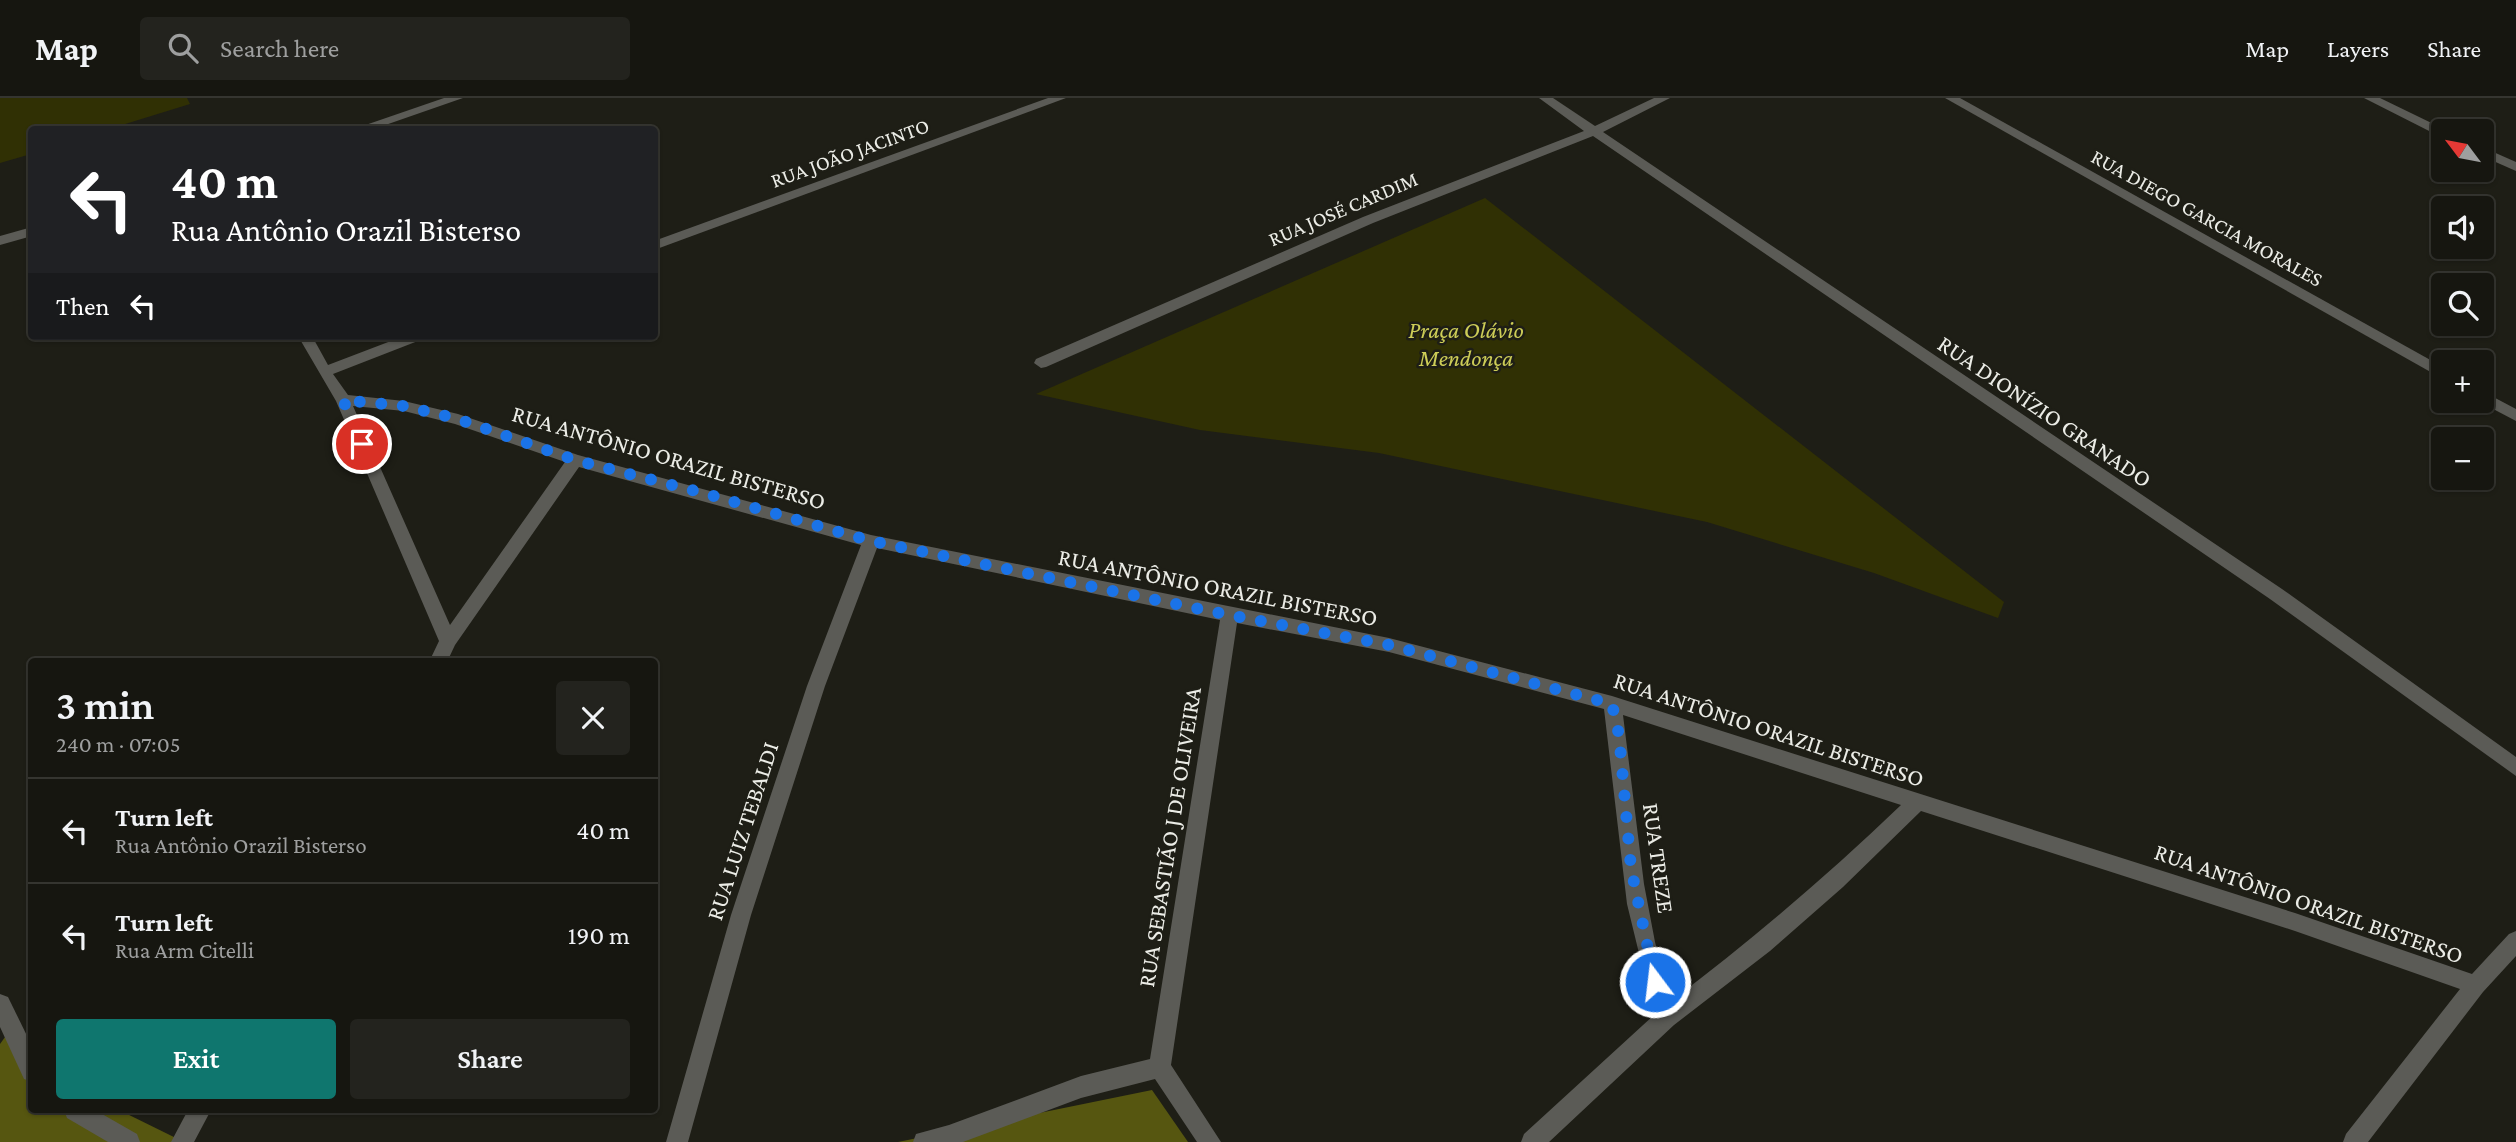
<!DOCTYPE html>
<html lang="en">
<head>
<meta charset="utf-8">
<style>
	body { margin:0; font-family:"Crimson Pro",serif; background:#23231e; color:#f1f3f6; height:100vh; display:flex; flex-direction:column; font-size:26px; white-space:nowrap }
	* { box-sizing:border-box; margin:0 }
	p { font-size:23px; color:#9e9f9f }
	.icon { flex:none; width:38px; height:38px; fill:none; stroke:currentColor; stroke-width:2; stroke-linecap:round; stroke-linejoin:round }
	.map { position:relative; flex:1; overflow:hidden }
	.details { position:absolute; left:28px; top:560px; width:630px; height:455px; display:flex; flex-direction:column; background:#161610; border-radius:7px; box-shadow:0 2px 5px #0004,0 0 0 2px #353530 }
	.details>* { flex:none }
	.banner { position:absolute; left:28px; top:28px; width:630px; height:214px; border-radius:7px; box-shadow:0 2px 5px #0004,0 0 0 2px #353530; background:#202124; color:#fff; overflow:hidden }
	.needle { width:46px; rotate:302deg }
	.tools { position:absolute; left:2431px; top:21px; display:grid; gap:14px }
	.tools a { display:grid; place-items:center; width:63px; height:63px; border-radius:7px; background:#161610; box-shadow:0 2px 5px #0004,0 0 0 2px #353530; font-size:35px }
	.pin { position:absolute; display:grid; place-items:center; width:60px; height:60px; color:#fff; margin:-30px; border:4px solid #fff; border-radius:50%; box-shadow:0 2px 7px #0007 }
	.me { position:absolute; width:77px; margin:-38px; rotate:345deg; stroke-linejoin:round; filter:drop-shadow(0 0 5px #0008) }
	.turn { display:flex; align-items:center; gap:24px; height:147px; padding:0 28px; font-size:32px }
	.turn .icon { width:91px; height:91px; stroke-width:2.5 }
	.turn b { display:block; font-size:49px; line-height:60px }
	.then { display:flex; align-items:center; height:66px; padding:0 28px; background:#0003; gap:14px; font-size:26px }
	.round { display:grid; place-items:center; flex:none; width:74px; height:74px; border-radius:7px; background:#23231e }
	.head { display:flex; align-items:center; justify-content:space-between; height:119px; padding:0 28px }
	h1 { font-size:42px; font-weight:600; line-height:52px }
	.action { display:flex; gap:14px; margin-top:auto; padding:14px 28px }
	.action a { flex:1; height:80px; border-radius:7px; background:#0f766e; color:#fff; font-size:28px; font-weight:600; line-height:80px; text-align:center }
	.action a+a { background:#23231e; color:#f1f3f6 }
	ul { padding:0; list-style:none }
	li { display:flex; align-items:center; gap:21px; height:105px; padding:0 28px; border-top:2px solid #353530 }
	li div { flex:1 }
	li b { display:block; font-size:26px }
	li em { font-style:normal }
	header { display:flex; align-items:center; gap:42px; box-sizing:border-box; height:98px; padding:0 35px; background:#161610; border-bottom:2px solid #353530 }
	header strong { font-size:33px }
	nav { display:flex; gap:38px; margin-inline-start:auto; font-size:24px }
	.search { width:490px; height:63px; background:#23231e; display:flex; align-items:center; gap:18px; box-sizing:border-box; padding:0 24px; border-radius:7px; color:#9e9f9f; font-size:26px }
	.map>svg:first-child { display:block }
</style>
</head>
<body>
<header>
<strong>Map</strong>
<div class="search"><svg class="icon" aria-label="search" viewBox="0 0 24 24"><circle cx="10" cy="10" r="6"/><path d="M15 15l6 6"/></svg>Search here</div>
<nav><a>Map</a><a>Layers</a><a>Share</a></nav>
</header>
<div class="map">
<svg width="2516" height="1044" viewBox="0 0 2516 1044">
	<rect width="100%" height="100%" fill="#1e1e16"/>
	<g fill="#303004">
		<polygon points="0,0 187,0 190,6 109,31 32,32 31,56 0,65"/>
		<polygon points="1485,100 2004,504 1998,520 1874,475 1707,424 1379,355 1200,332 1036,296"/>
	</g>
	<g fill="#565610">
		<polygon points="13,928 31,947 32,1012 119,1012 184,1044 0,1044 0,946"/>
		<polygon points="1152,992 1188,1044 898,1044"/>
	</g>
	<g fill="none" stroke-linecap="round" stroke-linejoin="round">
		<g fill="#5b5b56" fill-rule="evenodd">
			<polygon points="444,0 463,0 371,32 351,32"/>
			<polygon points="1048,0 1066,0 654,152 654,143"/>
			<polygon points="1539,0 1553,0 1595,28 1654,0 1670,0 1603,34 2282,491 2516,659 2516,678 2270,501 1593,38 1373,125 1046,269 1041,270 1034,265 1036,261 1363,119 1584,33"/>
			<polygon points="1945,0 1960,0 2443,269 2443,281"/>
			<polygon points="2364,0 2380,0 2448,33 2443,33 2443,39 2439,38"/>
			<polygon points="2482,49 2516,64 2516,73 2482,58"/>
			<polygon points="32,129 32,138 0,147 0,138"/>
			<path d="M298,238H312L328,267L404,238H425L423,241L333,276L348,297L404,303L458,316L578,357L871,437L1389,540L1612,598L2295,815L2472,876L2509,836L2516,833V858L2483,894L2368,1044H2343L2346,1036L2460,891L2295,833L1921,713L1843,789L1770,853L1674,927L1549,1044H1521L1524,1036L1654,917L1627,806L1604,611L1389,554L1237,525L1171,967L1221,1044H1197L1155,981L1081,1000L963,1044H913L916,1036L949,1027L1081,978L1150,961L1220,522L877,450L825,588L751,817L688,1044H666L731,817L807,588L861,447L579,369L455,547L447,564H429L439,543L336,303ZM353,308L404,313L455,326L565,364L450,527ZM1623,617L1901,707C1828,777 1752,842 1671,903L1655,844L1644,786Z"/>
			<polygon points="2482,293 2516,311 2516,323 2478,303 2482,303"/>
			<polygon points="0,896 8,899 32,948 32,984 24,981 0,929"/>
			<polygon points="64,1012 95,1012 137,1036 140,1044 108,1044 67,1020"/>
			<polygon points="188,1012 211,1012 194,1044 171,1044"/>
		</g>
	</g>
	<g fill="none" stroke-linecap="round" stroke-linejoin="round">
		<polyline stroke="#1a73e8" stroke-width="12" stroke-dasharray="0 21.6" points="362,346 343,302 404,308 458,321 575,362 703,395 871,443 1229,517 1389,547 1612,606 1619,637 1631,770 1655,884"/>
	</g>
	<g text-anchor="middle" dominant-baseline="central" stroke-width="5" stroke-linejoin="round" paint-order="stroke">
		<g font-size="21" fill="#ebece6" stroke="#1e1e16">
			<text transform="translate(850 55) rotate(-20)">RUA JOÃO JACINTO</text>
			<text transform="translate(1343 111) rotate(-23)">RUA JOSÉ CARDIM</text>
			<text transform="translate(2207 120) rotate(29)">RUA DIEGO GARCIA MORALES</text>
		</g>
		<g font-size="24" font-style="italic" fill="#cdcd57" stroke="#1e1e16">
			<text x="1466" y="231">Praça Olávio<tspan x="1466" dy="28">Mendonça</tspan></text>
		</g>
		<g font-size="24" fill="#ebece6" stroke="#1e1e16">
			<text transform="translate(2045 313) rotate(34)">RUA DIONÍZIO GRANADO</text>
			<text transform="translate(669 359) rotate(16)">RUA ANTÔNIO ORAZIL BISTERSO</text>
			<text transform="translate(1218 489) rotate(11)">RUA ANTÔNIO ORAZIL BISTERSO</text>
			<text transform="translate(1769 631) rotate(18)">RUA ANTÔNIO ORAZIL BISTERSO</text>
			<text transform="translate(742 733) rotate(-72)">RUA LUIZ TEBALDI</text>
			<text transform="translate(1169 739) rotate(-81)">RUA SEBASTIÃO J DE OLIVEIRA</text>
			<text transform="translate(1659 760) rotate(82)">RUA TREZE</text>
			<text transform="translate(2309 805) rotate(19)">RUA ANTÔNIO ORAZIL BISTERSO</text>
		</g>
	</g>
</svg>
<div class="tools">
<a><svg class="needle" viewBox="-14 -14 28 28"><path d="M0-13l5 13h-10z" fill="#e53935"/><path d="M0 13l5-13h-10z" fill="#9e9f9f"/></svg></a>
<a><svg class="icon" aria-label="sound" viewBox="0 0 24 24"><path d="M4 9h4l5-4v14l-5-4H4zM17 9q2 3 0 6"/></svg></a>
<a><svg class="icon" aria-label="search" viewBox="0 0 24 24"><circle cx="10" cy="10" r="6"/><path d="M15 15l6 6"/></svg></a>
<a>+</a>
<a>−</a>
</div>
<div class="pin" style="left:362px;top:346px;background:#d93025"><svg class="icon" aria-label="arrive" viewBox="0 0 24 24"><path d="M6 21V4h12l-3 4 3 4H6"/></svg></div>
<svg class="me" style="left:1655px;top:884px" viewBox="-20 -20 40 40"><circle r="17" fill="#1a73e8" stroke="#fff" stroke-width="3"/><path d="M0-11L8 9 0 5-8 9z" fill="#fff"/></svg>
<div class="banner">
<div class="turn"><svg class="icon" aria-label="left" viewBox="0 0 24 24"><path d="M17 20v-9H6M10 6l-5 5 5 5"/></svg><div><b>40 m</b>Rua Antônio Orazil Bisterso</div></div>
<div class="then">Then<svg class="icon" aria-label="left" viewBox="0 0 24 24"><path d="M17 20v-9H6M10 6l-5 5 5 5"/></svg></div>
</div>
<section class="details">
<div class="head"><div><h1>3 min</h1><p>240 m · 07:05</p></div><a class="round"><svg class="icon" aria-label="close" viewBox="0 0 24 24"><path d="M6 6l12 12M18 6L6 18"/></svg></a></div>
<ul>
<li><svg class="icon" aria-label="left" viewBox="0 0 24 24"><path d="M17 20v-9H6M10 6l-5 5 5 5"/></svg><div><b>Turn left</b><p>Rua Antônio Orazil Bisterso</p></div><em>40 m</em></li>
<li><svg class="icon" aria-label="left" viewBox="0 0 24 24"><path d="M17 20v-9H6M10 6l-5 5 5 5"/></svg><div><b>Turn left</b><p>Rua Arm Citelli</p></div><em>190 m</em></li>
</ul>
<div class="action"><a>Exit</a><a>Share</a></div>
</section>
</div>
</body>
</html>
